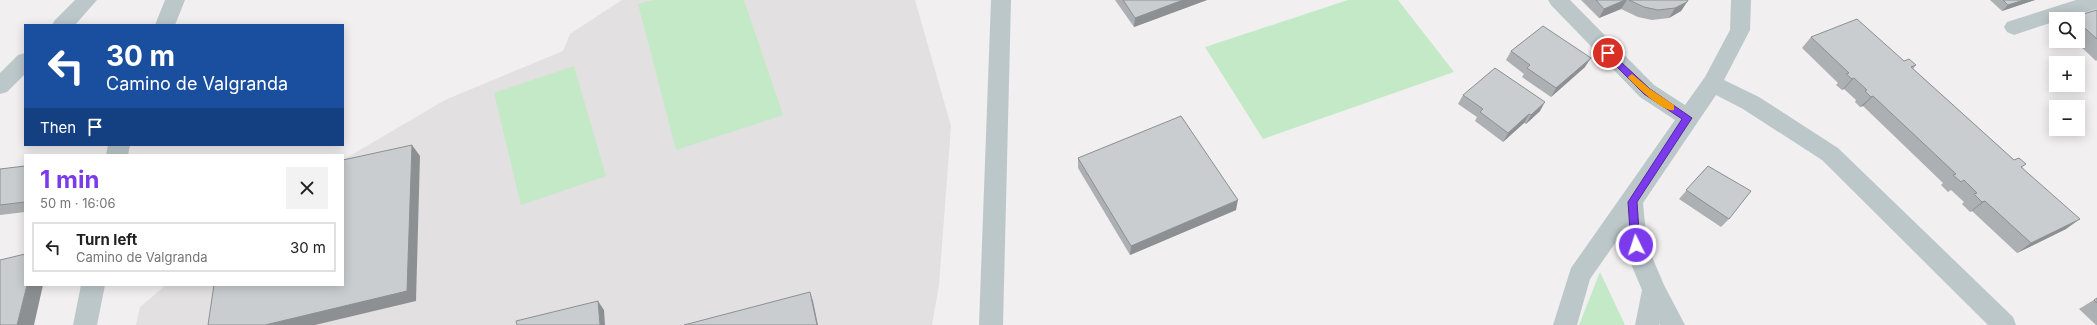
<!DOCTYPE html>
<html lang="en">
<head>
<meta charset="utf-8">
<style>
	body { margin:0; font-family:Inter,sans-serif; background:#f2f2f2; color:#202124; height:100vh; display:flex; flex-direction:column; font-size:15px; white-space:nowrap }
	* { box-sizing:border-box; margin:0 }
	p { font-size:13px; color:#757577 }
	.icon { flex:none; width:22px; height:22px; fill:none; stroke:currentColor; stroke-width:2; stroke-linecap:round; stroke-linejoin:round }
	.map { position:relative; flex:1; overflow:hidden }
	.details { position:absolute; left:24px; top:154px; width:320px; height:132px; display:flex; flex-direction:column; background:#fff; border-radius:0px; box-shadow:0 2px 10px #0003 }
	.details>* { flex:none }
	.banner { position:absolute; left:24px; top:24px; width:320px; height:122px; border-radius:0px; box-shadow:0 2px 10px #0003; background:#1a4fa0; color:#fff; overflow:hidden }
	.tools { position:absolute; left:2049px; top:12px; display:grid; gap:8px }
	.tools a { display:grid; place-items:center; width:36px; height:36px; border-radius:0px; background:#fff; box-shadow:0 2px 10px #0003; font-size:20px }
	.pin { position:absolute; display:grid; place-items:center; width:34px; height:34px; color:#fff; margin:-17px; border:2px solid #fff; border-radius:50%; box-shadow:0 1px 4px #0007 }
	.me { position:absolute; width:44px; margin:-22px; rotate:356deg; stroke-linejoin:round; filter:drop-shadow(0 0 3px #0008) }
	.turn { display:flex; align-items:center; gap:14px; height:84px; padding:0 16px; font-size:18px }
	.turn .icon { width:52px; height:52px; stroke-width:2.5 }
	.turn b { display:block; font-size:28px; line-height:34px }
	.then { display:flex; align-items:center; height:38px; padding:0 16px; background:#0003; gap:8px; font-size:15px }
	.round { display:grid; place-items:center; flex:none; width:42px; height:42px; border-radius:0px; background:#f2f2f2 }
	.headline { display:flex; align-items:center; justify-content:space-between; height:68px; padding:0 16px }
	h1 { font-size:24px; font-weight:700; line-height:30px; color:#7c3aed }
	ul { padding:0; list-style:none }
	li { display:flex; align-items:center; gap:12px; height:50px; margin:0 8px 6px; padding:0 8px; border:2px solid #e0e0e0; border-radius:0px }
	li div { flex:1 }
	li b { display:block; font-size:15px }
	li em { font-style:normal }
	.map>svg:first-child { display:block }
</style>
</head>
<body>
<div class="map">
<svg width="2097" height="325" viewBox="0 0 2097 325">
	<rect width="100%" height="100%" fill="#f1eff0"/>
	<polygon fill="#e2e0e1" points="622,0 915,0 951,126 939,285 932,325 136,325 140,307 166,285 343,285 343,160 445,100 563,51 570,34"/>
	<g fill="#c3e9c7">
		<polygon points="653,0 744,0 783,115 676,150 638,4"/>
		<polygon points="1348,0 1398,0 1454,72 1263,139 1205,47"/>
		<polygon points="574,66 606,176 521,205 494,93"/>
		<polygon points="1600,272 1625,325 1579,325"/>
	</g>
	<g fill="none" stroke-linecap="round" stroke-linejoin="round">
		<g fill="#bcc7ca" fill-rule="evenodd">
			<polygon points="75,0 97,0 75,25 52,25 55,20"/>
			<polygon points="165,0 185,0 175,25 155,25"/>
			<polygon points="991,0 1011,0 1003,325 979,325"/>
			<polygon points="1548,0 1570,0 1654,85 1685,105 1705,77 1730,30 1731,0 1751,0 1750,30 1724,80 1759,97 1838,148 2013,317 2016,325 1988,325 1822,160 1743,109 1716,95 1643,203 1647,245 1664,285 1685,325 1660,325 1659,323 1659,325 1635,325 1642,290 1623,245 1623,232 1590,279 1577,325 1553,325 1571,268 1675,120 1640,97 1551,5"/>
			<polygon points="2076,0 2097,0 2097,9 2064,19 2056,19 2056,21 2014,35 2007,32 2004,27 2007,22"/>
			<polygon points="25,53 25,74 7,92 0,94 0,73 18,55"/>
			<polygon points="108,145 130,145 128,155 106,155"/>
			<polygon points="81,285 105,285 97,325 73,325"/>
		</g>
	</g>
	<g fill="#adb0b3">
		<polygon points="1115,0 1207,0 1134,27"/>
		<polygon points="1581,0 1688,0 1681,11 1669,18 1652,20 1638,17 1621,9 1599,18"/>
		<polygon points="1990,0 2035,0 2002,11"/>
		<polygon points="2097,10 2097,60 2096,61 2075,41 2078,41 2078,19 2072,19 2073,17"/>
		<polygon points="1811,37 1904,61 1916,65 1913,69 2014,160 2026,164 2022,167 2066,229 2017,253 1972,211 1970,212 1962,204 1964,202 1951,190 1948,192 1941,185 1943,183 1863,106 1860,107 1855,102 1856,100 1844,89 1842,90 1836,85 1838,83 1802,48"/>
		<polygon points="1511,51 1585,67 1551,97 1522,77 1524,74 1506,60"/>
		<polygon points="1463,95 1540,111 1526,124 1524,123 1503,142 1475,121 1477,117 1458,104"/>
		<polygon points="1078,158 1236,210 1130,255 1078,168"/>
		<polygon points="25,166 25,212 0,215 0,169"/>
		<polygon points="1708,166 1729,219 1721,227 1679,199"/>
		<polygon points="2097,298 2097,325 2096,325 2079,309"/>
	</g>
	<g fill="#8d9092">
		<polygon points="1183,0 1207,0 1134,27 1135,18"/>
		<polygon points="1625,0 1627,0 1621,9 1599,18 1604,9"/>
		<polygon points="2024,0 2035,0 2002,11 2008,5"/>
		<polygon points="1687,2 1681,11 1669,18 1675,8"/>
		<polygon points="1591,58 1585,67 1551,97 1556,88"/>
		<polygon points="1854,78 1844,89 1842,90 1852,79"/>
		<polygon points="1873,96 1863,106 1860,107 1871,97"/>
		<polygon points="1545,102 1540,111 1526,124 1531,115"/>
		<polygon points="1529,114 1524,123 1503,142 1508,133"/>
		<polygon points="412,145 420,156 416,301 315,325 265,325"/>
		<polygon points="1238,200 1236,210 1130,255 1131,246"/>
		<polygon points="1985,201 1972,211 1970,212 1982,202"/>
		<polygon points="2080,219 2066,229 2017,253 2031,243"/>
		<polygon points="27,285 43,285 34,325 17,325"/>
		<polygon points="810,292 813,301 818,325 817,325"/>
		<polygon points="598,301 604,310 605,325 600,325"/>
	</g>
	<g fill="#c9cdd0" stroke="#8d9092">
		<polygon points="1123,0 1183,0 1135,18"/>
		<polygon points="1596,0 1625,0 1604,9"/>
		<polygon points="1629,0 1688,0 1687,2 1675,8 1658,10 1644,7"/>
		<polygon points="2003,0 2024,0 2008,5"/>
		<polygon points="2097,10 2097,39 2078,22 2078,19 2075,19 2073,17"/>
		<polygon points="1857,19 1904,61 1909,59 1916,65 1911,67 2014,160 2019,158 2026,164 2021,167 2080,219 2031,243 1985,201 1982,202 1974,194 1977,193 1964,180 1961,182 1953,175 1956,174 1873,96 1871,97 1865,91 1867,90 1854,78 1852,79 1846,74 1849,73 1811,37"/>
		<polygon points="1543,26 1591,58 1556,88 1527,68 1530,65 1511,51"/>
		<polygon points="1495,68 1545,102 1531,115 1529,114 1508,133 1480,112 1483,109 1463,95"/>
		<polygon points="1181,116 1238,200 1131,246 1078,158"/>
		<polygon points="412,145 407,291 265,325 208,325 214,285 343,285 343,160"/>
		<polygon points="25,166 25,202 0,205 0,169"/>
		<polygon points="1708,166 1751,191 1729,219 1686,190"/>
		<polygon points="25,254 25,285 27,285 17,325 0,325 0,260"/>
		<polygon points="810,292 817,325 684,325"/>
		<polygon points="2097,298 2097,303 2094,300"/>
		<polygon points="598,301 600,325 517,325 516,321"/>
	</g>
	<polygon fill="#7c3aed" stroke="#51269a" points="1608,50 1650,89 1692,118 1637,202 1640,245 1636,250 1631,245 1628,202 1682,119 1644,94 1605,55 1604,53"/>
	<path fill="#f59e0b" d="M1632,74L1650,89L1674,105V110C1664,113 1637,87 1629,79L1628,77Z"/>
</svg>
<div class="tools">
<a><svg class="icon" aria-label="search" viewBox="0 0 24 24"><circle cx="10" cy="10" r="6"/><path d="M15 15l6 6"/></svg></a>
<a>+</a>
<a>−</a>
</div>
<div class="pin" style="left:1608px;top:53px;background:#d93025"><svg class="icon" aria-label="arrive" viewBox="0 0 24 24"><path d="M6 21V4h12l-3 4 3 4H6"/></svg></div>
<svg class="me" style="left:1636px;top:245px" viewBox="-20 -20 40 40"><circle r="17" fill="#7c3aed" stroke="#fff" stroke-width="3"/><path d="M0-11L8 9 0 5-8 9z" fill="#fff"/></svg>
<div class="banner">
<div class="turn"><svg class="icon" aria-label="left" viewBox="0 0 24 24"><path d="M17 20v-9H6M10 6l-5 5 5 5"/></svg><div><b>30 m</b>Camino de Valgranda</div></div>
<div class="then">Then<svg class="icon" aria-label="arrive" viewBox="0 0 24 24"><path d="M6 21V4h12l-3 4 3 4H6"/></svg></div>
</div>
<section class="details">
<div class="headline"><div><h1>1 min</h1><p>50 m · 16:06</p></div><a class="round"><svg class="icon" aria-label="close" viewBox="0 0 24 24"><path d="M6 6l12 12M18 6L6 18"/></svg></a></div>
<ul>
<li><svg class="icon" aria-label="left" viewBox="0 0 24 24"><path d="M17 20v-9H6M10 6l-5 5 5 5"/></svg><div><b>Turn left</b><p>Camino de Valgranda</p></div><em>30 m</em></li>
</ul>
</section>
</div>
</body>
</html>
